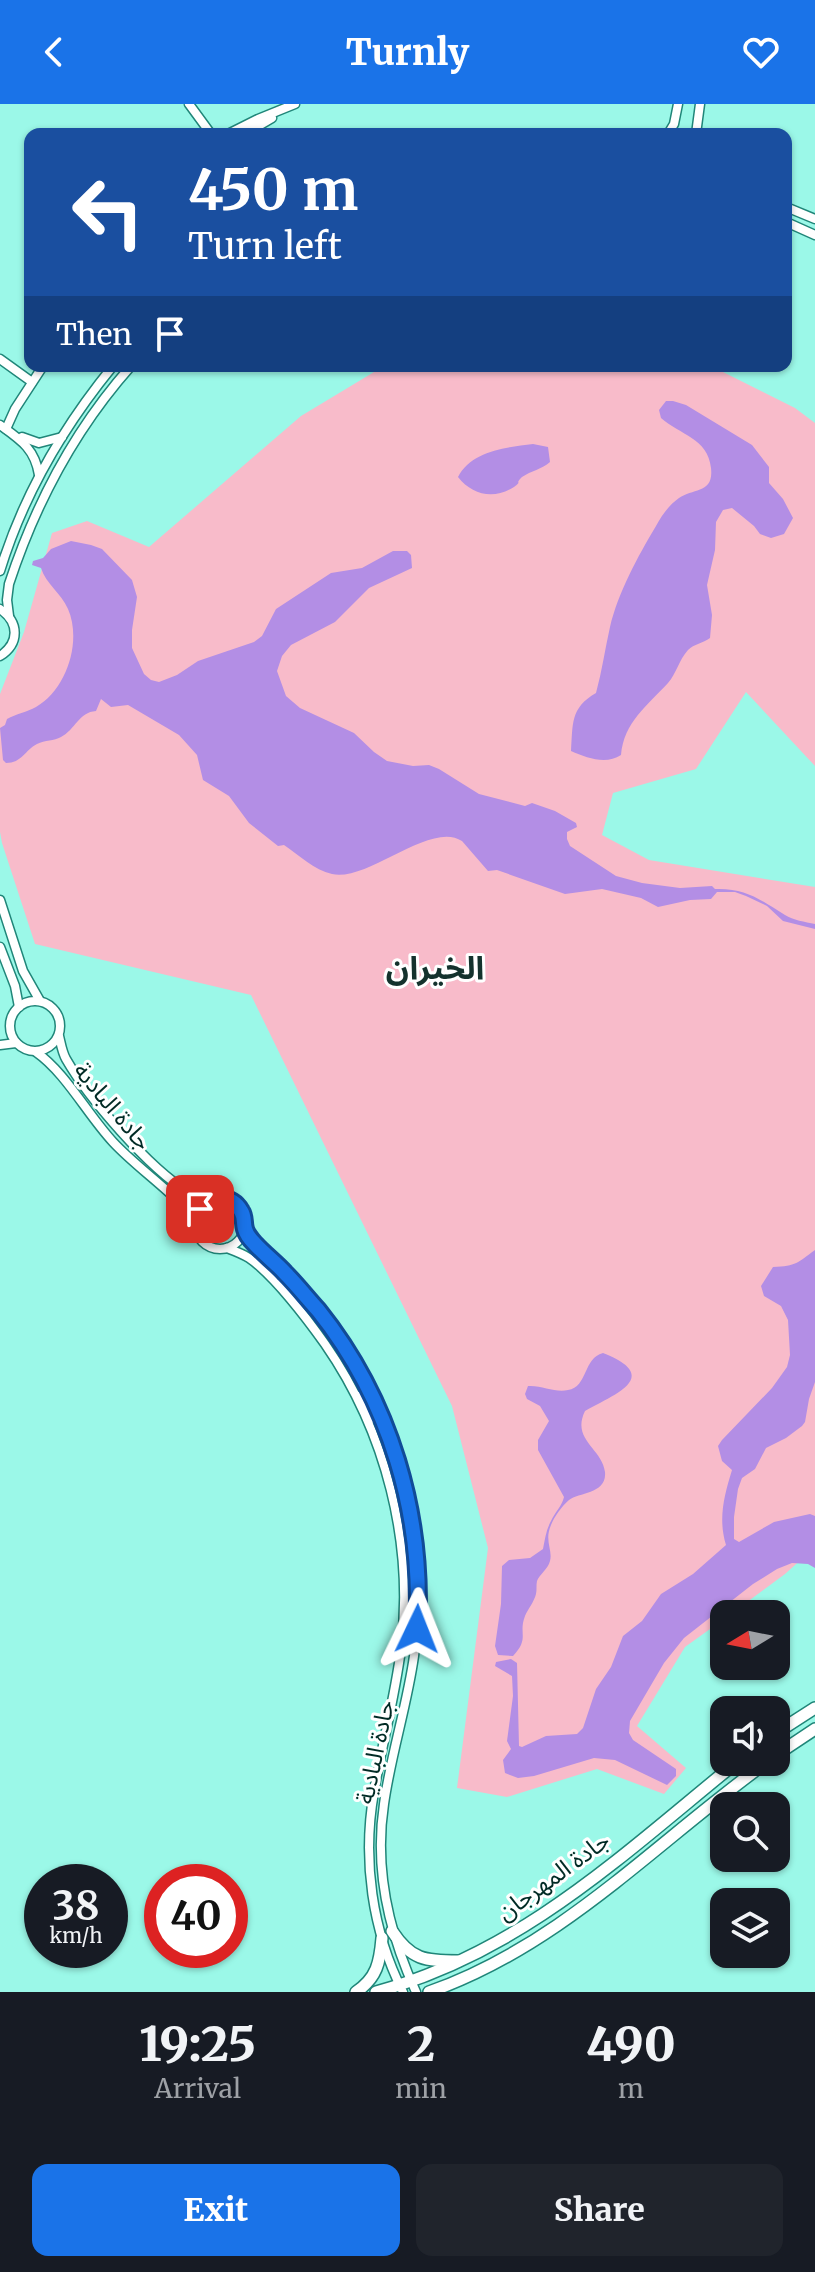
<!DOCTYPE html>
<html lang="en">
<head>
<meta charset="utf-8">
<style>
	body { margin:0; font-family:Merriweather,"Noto Sans Arabic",serif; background:#20242c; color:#f1f3f6; height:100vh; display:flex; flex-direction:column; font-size:30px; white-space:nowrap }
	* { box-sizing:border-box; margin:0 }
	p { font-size:26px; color:#9ea1a6 }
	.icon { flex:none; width:44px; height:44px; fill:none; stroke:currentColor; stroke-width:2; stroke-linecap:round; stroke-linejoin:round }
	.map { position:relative; height:1888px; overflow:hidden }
	.details { display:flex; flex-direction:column; background:#171b24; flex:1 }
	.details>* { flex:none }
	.hud { position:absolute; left:24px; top:24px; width:768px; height:244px; border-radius:16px; box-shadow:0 2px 6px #0004; background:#1a4fa0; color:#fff; overflow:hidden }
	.needle { width:52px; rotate:260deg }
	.tools { position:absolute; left:710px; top:1496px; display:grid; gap:16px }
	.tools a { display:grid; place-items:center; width:80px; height:80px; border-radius:16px; background:#171b24; box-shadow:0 2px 6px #0004; font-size:40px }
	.speed { position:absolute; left:24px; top:1760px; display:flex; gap:16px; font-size:40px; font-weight:700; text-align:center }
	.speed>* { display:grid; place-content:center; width:104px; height:104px; border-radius:50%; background:#171b24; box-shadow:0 2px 6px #0004; line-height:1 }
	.speed small { font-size:20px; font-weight:400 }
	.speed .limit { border:12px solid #d22; background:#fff; color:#111 }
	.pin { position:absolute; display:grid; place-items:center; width:68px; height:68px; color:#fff; margin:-34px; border-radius:16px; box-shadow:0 4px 12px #0006 }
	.me { position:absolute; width:88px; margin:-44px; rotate:2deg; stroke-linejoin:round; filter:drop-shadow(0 0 6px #0008) }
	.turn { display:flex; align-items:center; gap:28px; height:168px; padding:0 32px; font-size:36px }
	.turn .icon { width:104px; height:104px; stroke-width:2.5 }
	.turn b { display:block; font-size:56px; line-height:68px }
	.then { display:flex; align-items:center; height:76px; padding:0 32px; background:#0003; gap:16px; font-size:30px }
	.eta { display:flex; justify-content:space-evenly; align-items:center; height:136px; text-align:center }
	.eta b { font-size:48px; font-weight:800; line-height:56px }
	.cta { display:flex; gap:16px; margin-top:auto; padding:16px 32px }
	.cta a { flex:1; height:92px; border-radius:16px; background:#1a73e8; color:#fff; font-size:32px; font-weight:800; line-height:92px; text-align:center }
	.cta a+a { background:#20242c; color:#f1f3f6 }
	header { display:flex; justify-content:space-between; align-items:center; height:104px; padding:0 32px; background:#1a73e8; color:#fff; font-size:36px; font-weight:800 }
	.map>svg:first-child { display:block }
</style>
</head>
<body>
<header><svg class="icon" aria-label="back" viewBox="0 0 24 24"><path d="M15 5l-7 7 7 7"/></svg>Turnly<svg class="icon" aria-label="heart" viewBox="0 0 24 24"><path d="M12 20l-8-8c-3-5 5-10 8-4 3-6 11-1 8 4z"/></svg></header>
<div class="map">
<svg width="815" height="1888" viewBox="0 0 815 1888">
	<rect width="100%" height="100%" fill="#9bf8e8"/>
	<polygon fill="#f8bbca" points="384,262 711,262 795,304 815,319 815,662 746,588 696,665 613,689 602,731 649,756 815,783 815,1443 785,1470 731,1510 724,1510 724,1515 685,1543 637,1622 686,1664 664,1690 597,1665 507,1693 457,1684 488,1444 452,1302 251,891 35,840 2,739 0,728 0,590 24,528 52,429 87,417 149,443 301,312"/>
	<g fill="#b38ee5">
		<path d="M666,297H673L686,301L752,341L769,363V379L783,395L793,414L784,430L771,434L760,430L754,422L732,404L723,406L716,418L715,446L707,481L712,511L710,534C703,539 694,540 688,546C679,556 676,570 668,579C647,602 624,618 621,651C606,661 587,654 571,647C573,620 570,604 596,589C602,567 605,545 610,523C618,489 638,452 656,422C662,411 669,401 679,394C693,384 714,390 711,364C708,334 680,331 661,314L659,306Z"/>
		<path d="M533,340L548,343L550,358C542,365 531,367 522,373C514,381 523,376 514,383C494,396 472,391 458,373C471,347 507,343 533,340Z"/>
		<path d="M71,437L91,441L102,445L132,476L137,493L132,526V544L144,570L151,576L159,578L177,571L198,557L254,538L262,532L276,505L331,469L362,464L393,447H407L411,451L412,464L369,484L335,518L291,541L282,552L277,567L286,592L300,604L354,629L374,648L387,657L413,662L429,661L439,665L479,690L525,702L532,699L555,707L576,719L577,723L567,728V735L570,742L616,772L642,779L680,784L712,782L715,785C746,784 759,795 785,811C793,816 805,818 815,820V825L783,817L767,802L746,792L735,788H717L711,795L690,796L658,803L641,794L602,785L565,790L497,766L488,767L462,737C431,716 368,778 332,770C314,766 299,751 284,741L278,742L249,719L229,692L203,676L197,651L179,631L128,601L111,603L101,595L96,607C79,608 75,626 61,633C54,637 45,636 37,640C25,646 22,659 6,659L3,656L0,624L5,621L7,615C16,610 27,608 36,603C67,585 82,537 68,505C61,489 46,480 41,464L32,461L33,457L43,454L51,445Z"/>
		<path d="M815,1146V1278L809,1295L805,1318L802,1322L786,1334L766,1344L755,1365L742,1374L738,1385L734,1413V1435L739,1438L774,1418L810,1410L815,1412V1464L808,1460L792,1459L777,1465L753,1480L684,1534L664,1559L630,1617L629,1629L633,1636L676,1665V1672L667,1681L615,1656L594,1654L534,1672L518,1674L505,1669L503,1656L511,1645L507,1637L513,1592L512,1572L495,1562L496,1558L511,1555L517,1559L519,1642L522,1643L546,1632L577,1630L583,1624L596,1585L611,1563L623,1532L642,1517L661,1490L693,1470L726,1441C718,1415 724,1392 732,1366L722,1357L718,1342L722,1336L772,1284L787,1263L790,1251L788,1216L781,1202L764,1192L761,1182L773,1163C797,1162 797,1159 815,1146Z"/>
		<path d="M603,1249C664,1273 613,1291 585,1307C571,1336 602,1344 605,1368C607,1390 579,1388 569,1396C562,1402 554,1413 551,1421C544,1437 553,1446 550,1457C548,1465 539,1471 537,1477C536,1481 537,1486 536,1490C534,1498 528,1505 525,1512C518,1530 530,1534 513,1552L498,1551L495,1542L501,1500L502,1462L509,1456L530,1454L543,1445C545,1435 546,1426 551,1417C555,1408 562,1402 564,1393L538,1346V1336L549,1317L540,1302L527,1295L525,1290L528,1282C542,1281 555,1289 568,1286C588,1283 583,1254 603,1249Z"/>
	</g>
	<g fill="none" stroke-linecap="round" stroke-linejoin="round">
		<defs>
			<g id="minor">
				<polyline points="189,0 211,30"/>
				<polyline points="228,30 258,15 295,0"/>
				<polyline points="245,30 272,14"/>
				<polyline points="668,30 674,20 678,0"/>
				<polyline points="696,30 700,0"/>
				<polyline points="786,103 815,115"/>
				<polyline points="786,118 815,131"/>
				<polyline points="0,255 32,278"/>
				<path d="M0,321C21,336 35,345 39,371"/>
				<polyline points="6,325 15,305 43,262"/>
				<polyline points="22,333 39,339 62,333"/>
				<path d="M0,467C23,392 64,322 113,262"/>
				<path d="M0,505C19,518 20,539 0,552"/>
				<path d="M9,512L7,496L9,480C35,401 75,325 131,262"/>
				<polyline points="0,796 23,867 40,897"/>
				<polyline points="0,843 15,882 19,903"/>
				<circle cx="35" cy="922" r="25"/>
				<path d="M59,932C61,940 62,948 66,955C89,995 149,1064 188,1088C196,1092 204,1094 212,1096"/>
				<polyline points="0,941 16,939"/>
				<path d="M36,948C66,969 87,1010 113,1038C138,1065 174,1088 195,1116"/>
				<circle cx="220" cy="1120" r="25"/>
				<path d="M245,1126C262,1150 286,1169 306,1192C347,1239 378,1295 397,1355C417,1417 423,1487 414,1552C407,1602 391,1650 384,1700C374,1765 389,1829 416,1888"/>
				<path d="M227,1144C235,1147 243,1150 249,1154C274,1171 308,1216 325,1240C386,1328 414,1439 401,1545C395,1593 382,1640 374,1688C362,1755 372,1827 403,1888"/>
				<polyline points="358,1292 365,1298 374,1315 383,1317"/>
			</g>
			<g id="major">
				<polyline points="776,1629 815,1604"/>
				<polyline points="776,1651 815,1625"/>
				<path d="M392,1827C411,1856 425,1857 458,1857"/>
				<path d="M356,1888C377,1874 380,1858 382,1834"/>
				<path d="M376,1888C522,1848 622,1751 737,1658"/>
				<path d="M429,1888C561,1842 656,1738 767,1658"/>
			</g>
		</defs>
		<use href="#minor" stroke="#208679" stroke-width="11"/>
		<use href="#major" stroke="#208679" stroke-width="14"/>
		<use href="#minor" stroke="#fff" stroke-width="8"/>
		<use href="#major" stroke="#fff" stroke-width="11"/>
	</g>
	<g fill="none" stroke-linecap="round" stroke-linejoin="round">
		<defs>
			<path id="route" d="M200,1105C212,1093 231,1090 241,1107C245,1113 243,1118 245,1125C246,1129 251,1136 255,1140C264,1150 276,1159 285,1169C297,1181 307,1194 318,1206C390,1296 424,1411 417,1525"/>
		</defs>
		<use href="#route" stroke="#114b97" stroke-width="20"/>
		<use href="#route" stroke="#1a73e8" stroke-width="14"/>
	</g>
	<g text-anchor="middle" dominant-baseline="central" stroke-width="6" stroke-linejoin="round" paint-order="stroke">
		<g font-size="24" fill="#002b25" stroke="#fff">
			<text transform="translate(113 1002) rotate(50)">جادة البادية</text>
			<text transform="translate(375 1648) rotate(-78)">جادة البادية</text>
			<text transform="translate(553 1772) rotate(-36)">جادة المهرجان</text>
		</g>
		<g font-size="32" font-weight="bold" fill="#14322d" stroke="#fff">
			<text x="435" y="864">الخيران</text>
		</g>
	</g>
</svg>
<div class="tools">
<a><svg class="needle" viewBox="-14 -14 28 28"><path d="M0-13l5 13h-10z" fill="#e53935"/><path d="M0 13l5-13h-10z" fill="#9ea1a6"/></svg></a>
<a><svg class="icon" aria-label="sound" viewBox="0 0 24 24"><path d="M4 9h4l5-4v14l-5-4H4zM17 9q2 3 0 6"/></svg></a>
<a><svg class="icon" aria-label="search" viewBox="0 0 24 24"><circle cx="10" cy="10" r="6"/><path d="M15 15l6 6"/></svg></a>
<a><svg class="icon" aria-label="layers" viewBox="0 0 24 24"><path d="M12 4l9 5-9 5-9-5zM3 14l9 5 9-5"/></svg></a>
</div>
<div class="speed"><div>38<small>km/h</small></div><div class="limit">40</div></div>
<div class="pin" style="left:200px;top:1105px;background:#d93025"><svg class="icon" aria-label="arrive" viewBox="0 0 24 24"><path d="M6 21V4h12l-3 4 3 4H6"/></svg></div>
<svg class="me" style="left:417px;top:1525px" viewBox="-20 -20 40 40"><path d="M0-17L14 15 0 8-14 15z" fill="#1a73e8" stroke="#fff" stroke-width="4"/></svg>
<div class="hud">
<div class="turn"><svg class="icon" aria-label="left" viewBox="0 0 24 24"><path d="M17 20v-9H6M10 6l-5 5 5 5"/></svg><div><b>450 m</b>Turn left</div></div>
<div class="then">Then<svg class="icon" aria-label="arrive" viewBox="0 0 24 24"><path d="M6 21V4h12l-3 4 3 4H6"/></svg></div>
</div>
</div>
<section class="details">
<div class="eta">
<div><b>19:25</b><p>Arrival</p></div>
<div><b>2</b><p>min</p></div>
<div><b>490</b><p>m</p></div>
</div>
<div class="cta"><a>Exit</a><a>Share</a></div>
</section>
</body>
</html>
